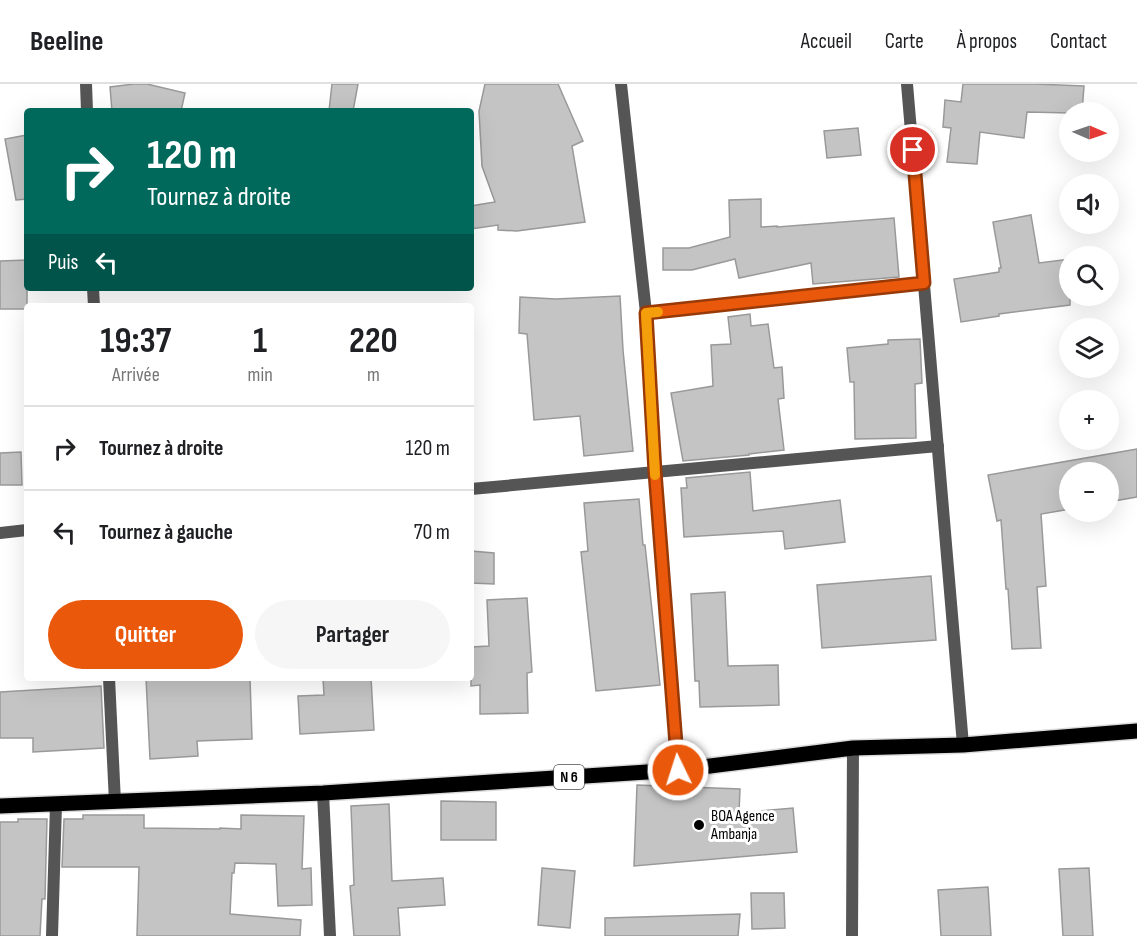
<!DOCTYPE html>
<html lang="fr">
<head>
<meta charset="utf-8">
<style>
	body { margin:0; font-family:"Sofia Sans Condensed",sans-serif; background:#f6f6f6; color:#202124; height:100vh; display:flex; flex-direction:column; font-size:22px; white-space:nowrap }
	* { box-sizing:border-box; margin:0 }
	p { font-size:20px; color:#757577 }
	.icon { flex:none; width:33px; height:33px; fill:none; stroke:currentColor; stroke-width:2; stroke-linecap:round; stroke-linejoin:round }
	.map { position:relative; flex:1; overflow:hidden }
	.sheet { position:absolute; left:24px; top:219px; width:450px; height:378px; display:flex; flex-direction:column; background:#fff; border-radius:6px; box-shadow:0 6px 24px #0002 }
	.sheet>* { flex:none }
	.guide { position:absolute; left:24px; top:24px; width:450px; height:183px; border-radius:6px; box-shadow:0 6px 24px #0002; background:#00695c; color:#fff; overflow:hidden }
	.needle { width:39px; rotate:92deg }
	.tools { position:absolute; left:1059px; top:18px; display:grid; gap:12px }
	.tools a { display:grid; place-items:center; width:60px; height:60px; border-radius:50%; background:#fff; box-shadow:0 6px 24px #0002; font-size:30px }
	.pin { position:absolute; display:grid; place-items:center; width:51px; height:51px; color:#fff; margin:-26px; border:3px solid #fff; border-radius:50%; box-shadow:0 2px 6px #0007 }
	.me { position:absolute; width:66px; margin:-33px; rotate:356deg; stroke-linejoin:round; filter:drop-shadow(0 0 4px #0008) }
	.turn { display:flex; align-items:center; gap:21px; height:126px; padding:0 24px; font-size:27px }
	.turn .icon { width:78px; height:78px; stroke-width:2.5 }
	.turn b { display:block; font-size:42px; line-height:51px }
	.then { display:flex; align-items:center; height:57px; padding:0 24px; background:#0003; gap:12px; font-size:22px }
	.eta { display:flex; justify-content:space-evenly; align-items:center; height:102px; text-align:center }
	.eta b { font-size:36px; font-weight:700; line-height:42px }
	.button { display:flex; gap:12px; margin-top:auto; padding:12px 24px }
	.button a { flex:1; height:69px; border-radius:36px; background:#ea580c; color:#fff; font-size:24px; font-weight:700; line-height:69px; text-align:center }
	.button a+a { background:#f6f6f6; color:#202124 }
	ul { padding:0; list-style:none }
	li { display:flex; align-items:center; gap:18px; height:84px; padding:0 24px; border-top:2px solid #e0e0e0 }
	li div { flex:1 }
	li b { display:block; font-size:22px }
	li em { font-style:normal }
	header { display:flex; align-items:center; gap:36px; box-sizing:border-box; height:84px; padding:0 30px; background:#fff; border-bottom:2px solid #e0e0e0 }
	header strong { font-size:28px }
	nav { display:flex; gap:33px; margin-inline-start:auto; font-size:21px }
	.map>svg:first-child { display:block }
</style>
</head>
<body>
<header>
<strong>Beeline</strong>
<nav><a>Accueil</a><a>Carte</a><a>À propos</a><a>Contact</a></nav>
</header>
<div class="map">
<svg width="1137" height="852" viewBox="0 0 1137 852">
	<rect width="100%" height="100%" fill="#fff"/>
	<g fill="#c4c4c4" stroke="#999" stroke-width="1.5">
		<polygon points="134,0 147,0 185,9 181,27 112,27 110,3"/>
		<polygon points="332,0 358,0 353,27 329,27"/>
		<polygon points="485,0 558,0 583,57 572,62 585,138 517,147 498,146 498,141 471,145 471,122 495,118 482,82 479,27"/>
		<polygon points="963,0 1034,0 1084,2 1082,28 1070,29 1027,28 1024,54 980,48 977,80 947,78 951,44 943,43 945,16 961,18"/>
		<polygon points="858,44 861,71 827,74 824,47"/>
		<polygon points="27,51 27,115 16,116 5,55"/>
		<polygon points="761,115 761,143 777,142 777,143 894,134 899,193 813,200 811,179 739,194 735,175 692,186 663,186 663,164 689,164 730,153 729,116"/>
		<polygon points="1031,131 1039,179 1070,175 1070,221 999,230 999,232 961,238 954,195 999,188 999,184 1001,184 993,138"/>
		<polygon points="27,176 27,225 0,225 0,177"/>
		<polygon points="620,212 623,266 633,367 584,372 580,332 534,336 527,250 519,249 520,213 556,215"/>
		<polygon points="750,230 751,242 768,240 774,284 782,283 784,314 778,315 784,366 749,370 749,371 683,377 671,309 713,302 711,261 731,260 728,233"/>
		<polygon points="920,255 922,299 915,300 916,354 855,355 854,298 850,298 847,264 888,260 888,256"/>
		<polygon points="1137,365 1137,413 1108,418 1108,388 1070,388 1070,425 1041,430 1046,502 1037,503 1041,564 1012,565 1008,505 1006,505 1001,436 997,437 988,391"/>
		<polygon points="21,368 22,401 0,401 0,369"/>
		<polygon points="750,388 753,427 840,416 845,458 785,465 783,447 684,453 681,404 687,404 686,394"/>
		<polygon points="639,415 643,461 645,461 660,601 596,607 581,468 588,467 584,419"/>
		<polygon points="471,467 494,469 494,500 471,499"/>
		<polygon points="931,492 936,556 822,564 817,501"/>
		<polygon points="725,508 728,582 778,581 779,621 700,623 699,597 695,597 691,510"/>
		<polygon points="527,514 532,588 527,589 528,629 480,630 480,601 471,602 471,563 489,562 487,516"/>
		<polygon points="146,594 250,594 252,655 197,657 198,672 150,675"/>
		<polygon points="323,594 371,594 374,646 300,650 298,612 324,611"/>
		<polygon points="101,602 104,664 33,668 33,654 0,654 0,608"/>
		<polygon points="637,701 740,705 739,729 793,724 797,768 634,782"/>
		<polygon points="441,717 496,718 496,756 441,756"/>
		<polygon points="389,720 392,797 443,794 445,821 398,824 400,852 354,852 350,802 354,801 351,722"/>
		<polygon points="83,731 144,731 144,744 220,745 220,744 241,745 241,731 304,732 302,785 311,784 312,821 278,822 276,780 235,779 234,789 232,789 230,830 301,836 300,852 137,852 139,783 62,783 64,735 83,735"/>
		<polygon points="18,735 47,735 45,815 42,815 40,852 0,852 0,738 18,738"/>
		<polygon points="542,784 575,787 570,844 538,841"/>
		<polygon points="1089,784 1093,852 1063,852 1059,785"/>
		<polygon points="988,803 991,852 941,852 938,806"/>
		<polygon points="751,809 784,809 785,844 752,845"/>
		<polygon points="740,830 738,852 605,852 605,834"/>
	</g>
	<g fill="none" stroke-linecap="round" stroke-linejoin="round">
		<defs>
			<polyline id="primary" points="0,722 323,709 678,686 853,664 963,661 1137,647"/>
		</defs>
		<use href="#primary" stroke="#dbdbdb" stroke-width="18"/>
		<g stroke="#555" stroke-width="12">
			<polyline points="86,0 87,27"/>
			<polyline points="621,0 646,229 655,388 678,686"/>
			<polyline points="907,0 963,661"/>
			<polyline points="93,204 94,222"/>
			<polyline points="646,229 924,199"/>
			<polyline points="471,405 938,362"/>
			<polyline points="0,449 27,446"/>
			<polyline points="109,594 115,718"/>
			<polyline points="323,709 330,852"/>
			<polyline points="52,852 56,721"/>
			<polyline points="852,852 853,664"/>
		</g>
		<use href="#primary" stroke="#000" stroke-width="15"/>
	</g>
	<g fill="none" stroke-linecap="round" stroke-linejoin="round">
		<defs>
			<polyline id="route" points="678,686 655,388 646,229 924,199 913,66"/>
		</defs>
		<use href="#route" stroke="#983908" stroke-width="15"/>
		<use href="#route" stroke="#ea580c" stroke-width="10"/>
		<polyline stroke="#f59e0b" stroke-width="10" points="655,391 646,229 658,228"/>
	</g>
	<circle fill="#000" stroke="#fff" stroke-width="2" cx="699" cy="741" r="6"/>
	<g text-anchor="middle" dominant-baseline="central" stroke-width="6" stroke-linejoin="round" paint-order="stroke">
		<rect fill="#fff" stroke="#4c4c4c" stroke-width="1.5" x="554" y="681" width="30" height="24" rx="4.5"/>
		<g font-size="15" font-weight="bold" fill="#000">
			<text x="569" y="693">N 6</text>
		</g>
		<g font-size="16" fill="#000" stroke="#fff" text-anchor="start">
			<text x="711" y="732">BOA Agence<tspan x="711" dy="18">Ambanja</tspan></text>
		</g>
	</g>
</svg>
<div class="tools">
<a><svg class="needle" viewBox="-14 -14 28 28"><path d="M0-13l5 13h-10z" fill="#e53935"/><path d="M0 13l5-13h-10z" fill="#757577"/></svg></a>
<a><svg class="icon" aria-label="sound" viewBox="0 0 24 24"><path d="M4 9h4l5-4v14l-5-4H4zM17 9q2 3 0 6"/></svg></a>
<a><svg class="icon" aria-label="search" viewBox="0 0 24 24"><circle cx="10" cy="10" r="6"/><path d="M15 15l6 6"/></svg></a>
<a><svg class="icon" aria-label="layers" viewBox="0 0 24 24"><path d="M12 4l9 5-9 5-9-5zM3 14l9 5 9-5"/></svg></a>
<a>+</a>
<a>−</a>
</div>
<div class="pin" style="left:913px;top:66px;background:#d93025"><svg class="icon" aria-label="arrive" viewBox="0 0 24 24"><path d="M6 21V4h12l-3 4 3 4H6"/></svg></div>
<svg class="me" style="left:678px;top:686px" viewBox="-20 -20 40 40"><circle r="17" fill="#ea580c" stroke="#fff" stroke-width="3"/><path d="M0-11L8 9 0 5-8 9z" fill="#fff"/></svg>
<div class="guide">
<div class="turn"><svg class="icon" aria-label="right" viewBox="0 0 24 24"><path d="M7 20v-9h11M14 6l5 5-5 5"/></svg><div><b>120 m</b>Tournez à droite</div></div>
<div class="then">Puis<svg class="icon" aria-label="left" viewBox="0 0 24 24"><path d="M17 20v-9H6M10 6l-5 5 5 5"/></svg></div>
</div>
<section class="sheet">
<div class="eta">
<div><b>19:37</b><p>Arrivée</p></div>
<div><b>1</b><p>min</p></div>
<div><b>220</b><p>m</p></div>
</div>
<ul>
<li><svg class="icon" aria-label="right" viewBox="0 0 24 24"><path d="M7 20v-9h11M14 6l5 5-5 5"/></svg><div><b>Tournez à droite</b></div><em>120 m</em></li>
<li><svg class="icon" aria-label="left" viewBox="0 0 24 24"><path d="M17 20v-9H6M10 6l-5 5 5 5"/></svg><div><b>Tournez à gauche</b></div><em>70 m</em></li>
</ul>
<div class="button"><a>Quitter</a><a>Partager</a></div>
</section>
</div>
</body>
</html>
